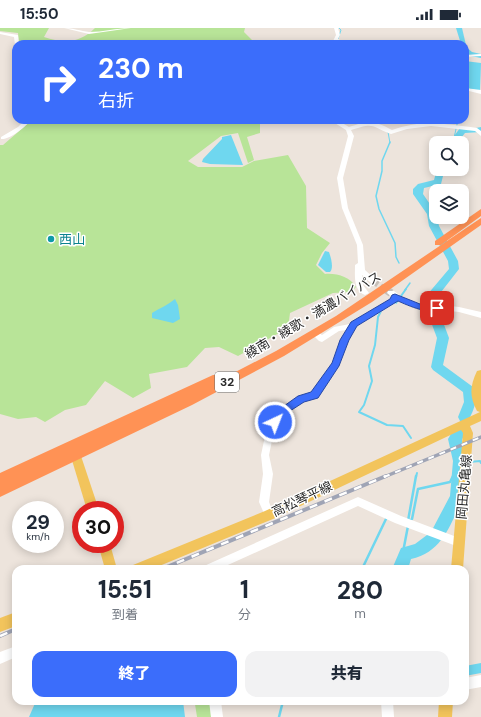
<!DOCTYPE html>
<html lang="ja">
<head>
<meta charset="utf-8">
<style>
	body { margin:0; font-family:"DM Sans","Noto Sans JP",sans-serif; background:#f2f2f3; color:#1f2937; height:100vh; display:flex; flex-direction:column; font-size:15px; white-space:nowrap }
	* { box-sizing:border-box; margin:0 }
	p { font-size:13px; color:#747a83 }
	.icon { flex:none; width:22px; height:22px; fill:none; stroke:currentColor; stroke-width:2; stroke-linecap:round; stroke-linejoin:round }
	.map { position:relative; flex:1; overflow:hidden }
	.panel { position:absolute; left:12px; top:537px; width:457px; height:140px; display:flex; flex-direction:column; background:#fff; border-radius:12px; box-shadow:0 2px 10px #0003 }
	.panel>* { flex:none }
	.banner { position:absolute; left:12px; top:12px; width:457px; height:84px; border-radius:12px; box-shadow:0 2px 10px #0003; background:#3b6dfb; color:#fff; overflow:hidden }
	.buttons { position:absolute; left:429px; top:108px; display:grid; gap:8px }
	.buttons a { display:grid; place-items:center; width:40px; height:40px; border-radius:8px; background:#fff; box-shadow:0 2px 10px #0003; font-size:20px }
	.speed { position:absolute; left:12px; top:473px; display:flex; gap:8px; font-size:20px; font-weight:700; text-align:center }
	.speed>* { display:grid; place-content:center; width:52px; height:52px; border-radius:50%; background:#fff; box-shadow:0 2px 10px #0003; line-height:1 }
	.speed small { font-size:10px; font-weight:400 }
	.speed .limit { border:6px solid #d22; background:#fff; color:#111 }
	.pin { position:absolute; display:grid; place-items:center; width:34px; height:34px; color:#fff; margin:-17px; border-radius:8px; box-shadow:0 2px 6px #0006 }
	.me { position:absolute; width:44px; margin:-22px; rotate:43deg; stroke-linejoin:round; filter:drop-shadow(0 0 3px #0008) }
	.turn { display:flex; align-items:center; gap:14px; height:84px; padding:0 20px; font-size:18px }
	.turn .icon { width:52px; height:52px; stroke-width:2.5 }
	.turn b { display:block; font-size:28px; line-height:34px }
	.eta { display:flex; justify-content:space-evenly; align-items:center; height:68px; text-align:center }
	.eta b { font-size:24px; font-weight:800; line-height:28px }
	.button { display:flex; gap:8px; margin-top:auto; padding:8px 20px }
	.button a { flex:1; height:46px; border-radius:12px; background:#3b6dfb; color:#fff; font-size:16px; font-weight:800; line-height:46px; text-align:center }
	.button a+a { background:#f2f2f3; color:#1f2937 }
	.status { display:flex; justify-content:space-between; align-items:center; height:28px; padding:0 20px; background:#fff; direction:ltr }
	.status svg { height:11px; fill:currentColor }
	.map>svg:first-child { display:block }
</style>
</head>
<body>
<div class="status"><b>15:50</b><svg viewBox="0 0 49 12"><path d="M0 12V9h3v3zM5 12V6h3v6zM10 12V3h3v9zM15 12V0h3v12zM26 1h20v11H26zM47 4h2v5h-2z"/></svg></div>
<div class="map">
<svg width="481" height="689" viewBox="0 0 481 689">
	<rect width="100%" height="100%" fill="#ede4dc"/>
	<g fill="#b8e498">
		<path d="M0,0H49L44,9C64,16 80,15 95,0H245L244,4L256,16H19L18,5L0,3Z"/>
		<path d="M32,92L260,93V105L247,109L254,132L248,135L238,105L221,108L188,133L198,139H242L254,133L288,127L306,158L307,200L330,215L322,225L316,237L325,246C337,245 350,249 356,259L351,264L333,265L290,285L288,300L238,328L219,319L205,320L187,339L149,346L151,360L133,370L105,353L86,377L65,382L45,394L36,389L18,391L0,386V117H3Z"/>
		<polygon points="203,673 210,673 211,689 197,689 195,676"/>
	</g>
	<g fill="#6fd7ef">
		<polygon points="465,33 481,35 480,63 465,60"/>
		<polygon points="231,107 243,137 210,136 202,134 203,131 222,111 222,109"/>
		<path d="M325,223L329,224C331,230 334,240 330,244H326L318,237Z"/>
		<path d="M175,271L178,277L180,291L173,295L152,290V285C160,280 168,277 175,271Z"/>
		<polygon points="36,673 183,673 185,689 29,689"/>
	</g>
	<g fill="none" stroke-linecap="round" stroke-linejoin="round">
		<g stroke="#6fd7ef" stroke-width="1">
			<polyline points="338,11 341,2 339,0"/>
			<polyline points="372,92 373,94"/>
			<polyline points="388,104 390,115"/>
			<polyline points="450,115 454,110 458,92"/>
		</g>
		<g stroke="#6fd7ef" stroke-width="1.5">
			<polyline points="390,114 382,133 382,143 376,168 379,181 395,215 396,229 399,235"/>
			<polyline points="439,141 440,145"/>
			<polyline points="405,262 410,255"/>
		</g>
		<g stroke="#6fd7ef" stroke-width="2">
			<polyline points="396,275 406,261"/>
			<polyline points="381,283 378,289 375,317 369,338 372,353 364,377 359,384 387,397 403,398 411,410"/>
			<polyline points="469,434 480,433 481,435"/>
			<polyline points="416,449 417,445"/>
			<polyline points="453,449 455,438 463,436"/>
		</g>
		<g stroke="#6fd7ef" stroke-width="2.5">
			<polyline points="410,492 412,491 418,461 450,454 453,448"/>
			<polyline points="408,493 416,448"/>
			<polyline points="362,541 386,491"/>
			<polyline points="397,541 403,524 408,498"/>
			<polyline points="279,689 283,673"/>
		</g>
		<polygon fill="#6fd7ef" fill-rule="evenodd" points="481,635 481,645 465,648 465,638"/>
		<g fill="#6fd7ef" fill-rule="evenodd">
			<polygon points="456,0 462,0 466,17 461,16"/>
			<path d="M465,18L472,24L481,26V30C471,28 465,29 465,18Z"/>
			<polygon points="481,99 481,104 465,105 457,115 449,115 460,100 476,100"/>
			<path d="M437,141H448L444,144L441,156L424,160L423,166L436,185L439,198L458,233L459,241L438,268L444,279L443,294L449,310L443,337L473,359C479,370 474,382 468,393L464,394L460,393L458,389L464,374L463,364L433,342L431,339L437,310L431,294L434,279L427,267L449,241L448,233L429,198L427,186L413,166V161L418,156L434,152Z"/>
			<path d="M459,400L464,401L465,405L462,412L467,433L464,469L462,473C449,499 442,524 411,531L408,541H392L401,520L415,516L431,504L450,468L453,433L448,411L454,401Z"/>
		</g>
		<polyline stroke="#c6bfb9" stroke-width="6" stroke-dasharray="6 3" stroke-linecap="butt" points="373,253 386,262"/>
		<polyline stroke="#c6bfb9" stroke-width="8" stroke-dasharray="8 4" stroke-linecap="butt" points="385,261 391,265"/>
		<g fill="#fff" fill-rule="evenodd">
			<path d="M64,0C73,0 81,3 89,4C103,4 117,0 131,0L89,6Z"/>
			<polygon points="334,0 338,0 340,7 338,11 348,16 342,16 333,13 336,7"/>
			<polygon points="0,4 18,7 19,16 15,17 14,9 0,6"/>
			<polygon points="481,26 481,28 465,29 465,27"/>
			<polygon points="465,60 481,62 481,66 465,62"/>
			<path d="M25,92H31C25,99 10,112 1,111V109L18,99Z"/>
			<path d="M330,92H337L349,99C367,93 374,92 392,102C424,91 444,96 477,100L481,103V108L475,103L431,98L407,101L391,106C370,98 375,94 351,102L354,108L343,150L348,180L363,217L365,242L377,253L375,255H371L362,247L363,257L369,265L365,267C353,262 355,248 355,237L358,235L357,217L342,180L337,150L348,108L346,102Z"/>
			<polygon points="388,263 394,263 402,269 415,274 459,279 481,284 481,290 459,284 414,279 397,272 396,275 357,298 349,312 339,338 318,369 304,374 290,383 278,396 273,408 269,427 273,446 269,474 274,487 272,490 269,491 266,490 259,474 263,446 261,427 265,408 272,392 284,379 298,369 312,364 332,335 341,312 347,302 339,303 322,314 319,313 311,305 315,302 322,307 334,299 350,296 351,294 390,271 392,269 387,265"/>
			<polygon points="358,469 401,488 462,511 464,514 462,517 459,519 395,495 358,478 219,541 203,541 204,538"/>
			<polygon points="16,618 16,629 0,636 0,624"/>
			<polygon points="481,647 481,659 465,662 465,650"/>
			<polygon points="209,673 221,673 223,689 211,689"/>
			<polygon points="381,673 393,673 394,689 382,689"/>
		</g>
		<g fill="#f2c45c" fill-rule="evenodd">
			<path d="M481,342V393L470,398L473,405L463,541H451L463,405L461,402L273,491L152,541H131L133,537L265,483L480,384L477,383C469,368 470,358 477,343Z"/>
			<polygon points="73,414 77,416 99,482 87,482 68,419 69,416"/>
			<polygon points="98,516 110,516 117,541 105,541"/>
			<polygon points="16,584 16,598 0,604 0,590"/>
			<polygon points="439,673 453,673 452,689 438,689"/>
		</g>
		<g fill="#ff9255" fill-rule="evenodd">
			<polygon points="481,181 481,188 441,217 435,217 435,213"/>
			<polygon points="481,190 481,197 372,274 284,328 192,377 0,469 0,457 3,456 0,457 0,445 213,347 221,347 222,351 276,323 336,288"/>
		</g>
		<defs>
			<polyline id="rail-far1" points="384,449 481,409"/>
			<g id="rail">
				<polyline points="162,541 386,448"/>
				<polyline points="0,608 16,601"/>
			</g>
		</defs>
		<use href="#rail-far1" stroke="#9fa4b5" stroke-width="3.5"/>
		<use href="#rail" stroke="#9fa4b5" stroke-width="4"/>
		<use href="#rail-far1" stroke="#fff" stroke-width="2" stroke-dasharray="6" stroke-linecap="butt"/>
		<use href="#rail" stroke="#fff" stroke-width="2.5" stroke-dasharray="8" stroke-linecap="butt"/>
	</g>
	<path fill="#3b6dfb" stroke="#2647a3" d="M395,266L420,276L437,277L441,280C433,289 407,277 398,273L357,298L349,312L339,338L318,370L304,374L290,383L278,397H271L270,394L284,378L298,368L311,364L332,335L340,312L351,294L390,271L392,267Z"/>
	<circle fill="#0f9aa8" stroke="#fff" stroke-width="1.5" cx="51" cy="211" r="4"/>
	<g text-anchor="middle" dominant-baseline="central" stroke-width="3" stroke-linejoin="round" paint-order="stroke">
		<rect fill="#fff" stroke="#6b6b6b" stroke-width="1" x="215" y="344" width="24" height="20" rx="3"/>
		<g font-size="12" font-weight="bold" fill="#2b2b2b">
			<text x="227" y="354">32</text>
		</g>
		<g font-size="13" fill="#0d838f" stroke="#fff" text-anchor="start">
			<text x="59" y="211">西山</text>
		</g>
		<g font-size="13" fill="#2b2b2b" stroke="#fff">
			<text transform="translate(313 287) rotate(-31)">綾南・綾歌・満濃バイパス</text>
			<text transform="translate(464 459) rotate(-85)">岡田丸亀線</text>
			<text transform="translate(302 471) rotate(-25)">高松琴平線</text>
		</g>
	</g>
</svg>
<div class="buttons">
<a><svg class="icon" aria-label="search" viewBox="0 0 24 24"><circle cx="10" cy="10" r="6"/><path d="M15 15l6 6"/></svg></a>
<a><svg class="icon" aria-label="layers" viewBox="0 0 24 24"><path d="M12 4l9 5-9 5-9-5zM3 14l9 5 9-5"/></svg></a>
</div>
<div class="speed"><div>29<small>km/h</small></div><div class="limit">30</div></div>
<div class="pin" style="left:437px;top:280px;background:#d93025"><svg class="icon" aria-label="arrive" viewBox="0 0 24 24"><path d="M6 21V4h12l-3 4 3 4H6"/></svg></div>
<svg class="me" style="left:275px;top:394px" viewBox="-20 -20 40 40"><circle r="17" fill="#3b6dfb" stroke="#fff" stroke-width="3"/><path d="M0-11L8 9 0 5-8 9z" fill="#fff"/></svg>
<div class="banner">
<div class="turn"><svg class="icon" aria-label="right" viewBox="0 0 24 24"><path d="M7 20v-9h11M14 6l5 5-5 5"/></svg><div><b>230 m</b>右折</div></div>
</div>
<section class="panel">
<div class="eta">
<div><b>15:51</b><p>到着</p></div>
<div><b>1</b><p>分</p></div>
<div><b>280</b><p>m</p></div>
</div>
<div class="button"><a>終了</a><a>共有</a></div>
</section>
</div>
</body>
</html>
